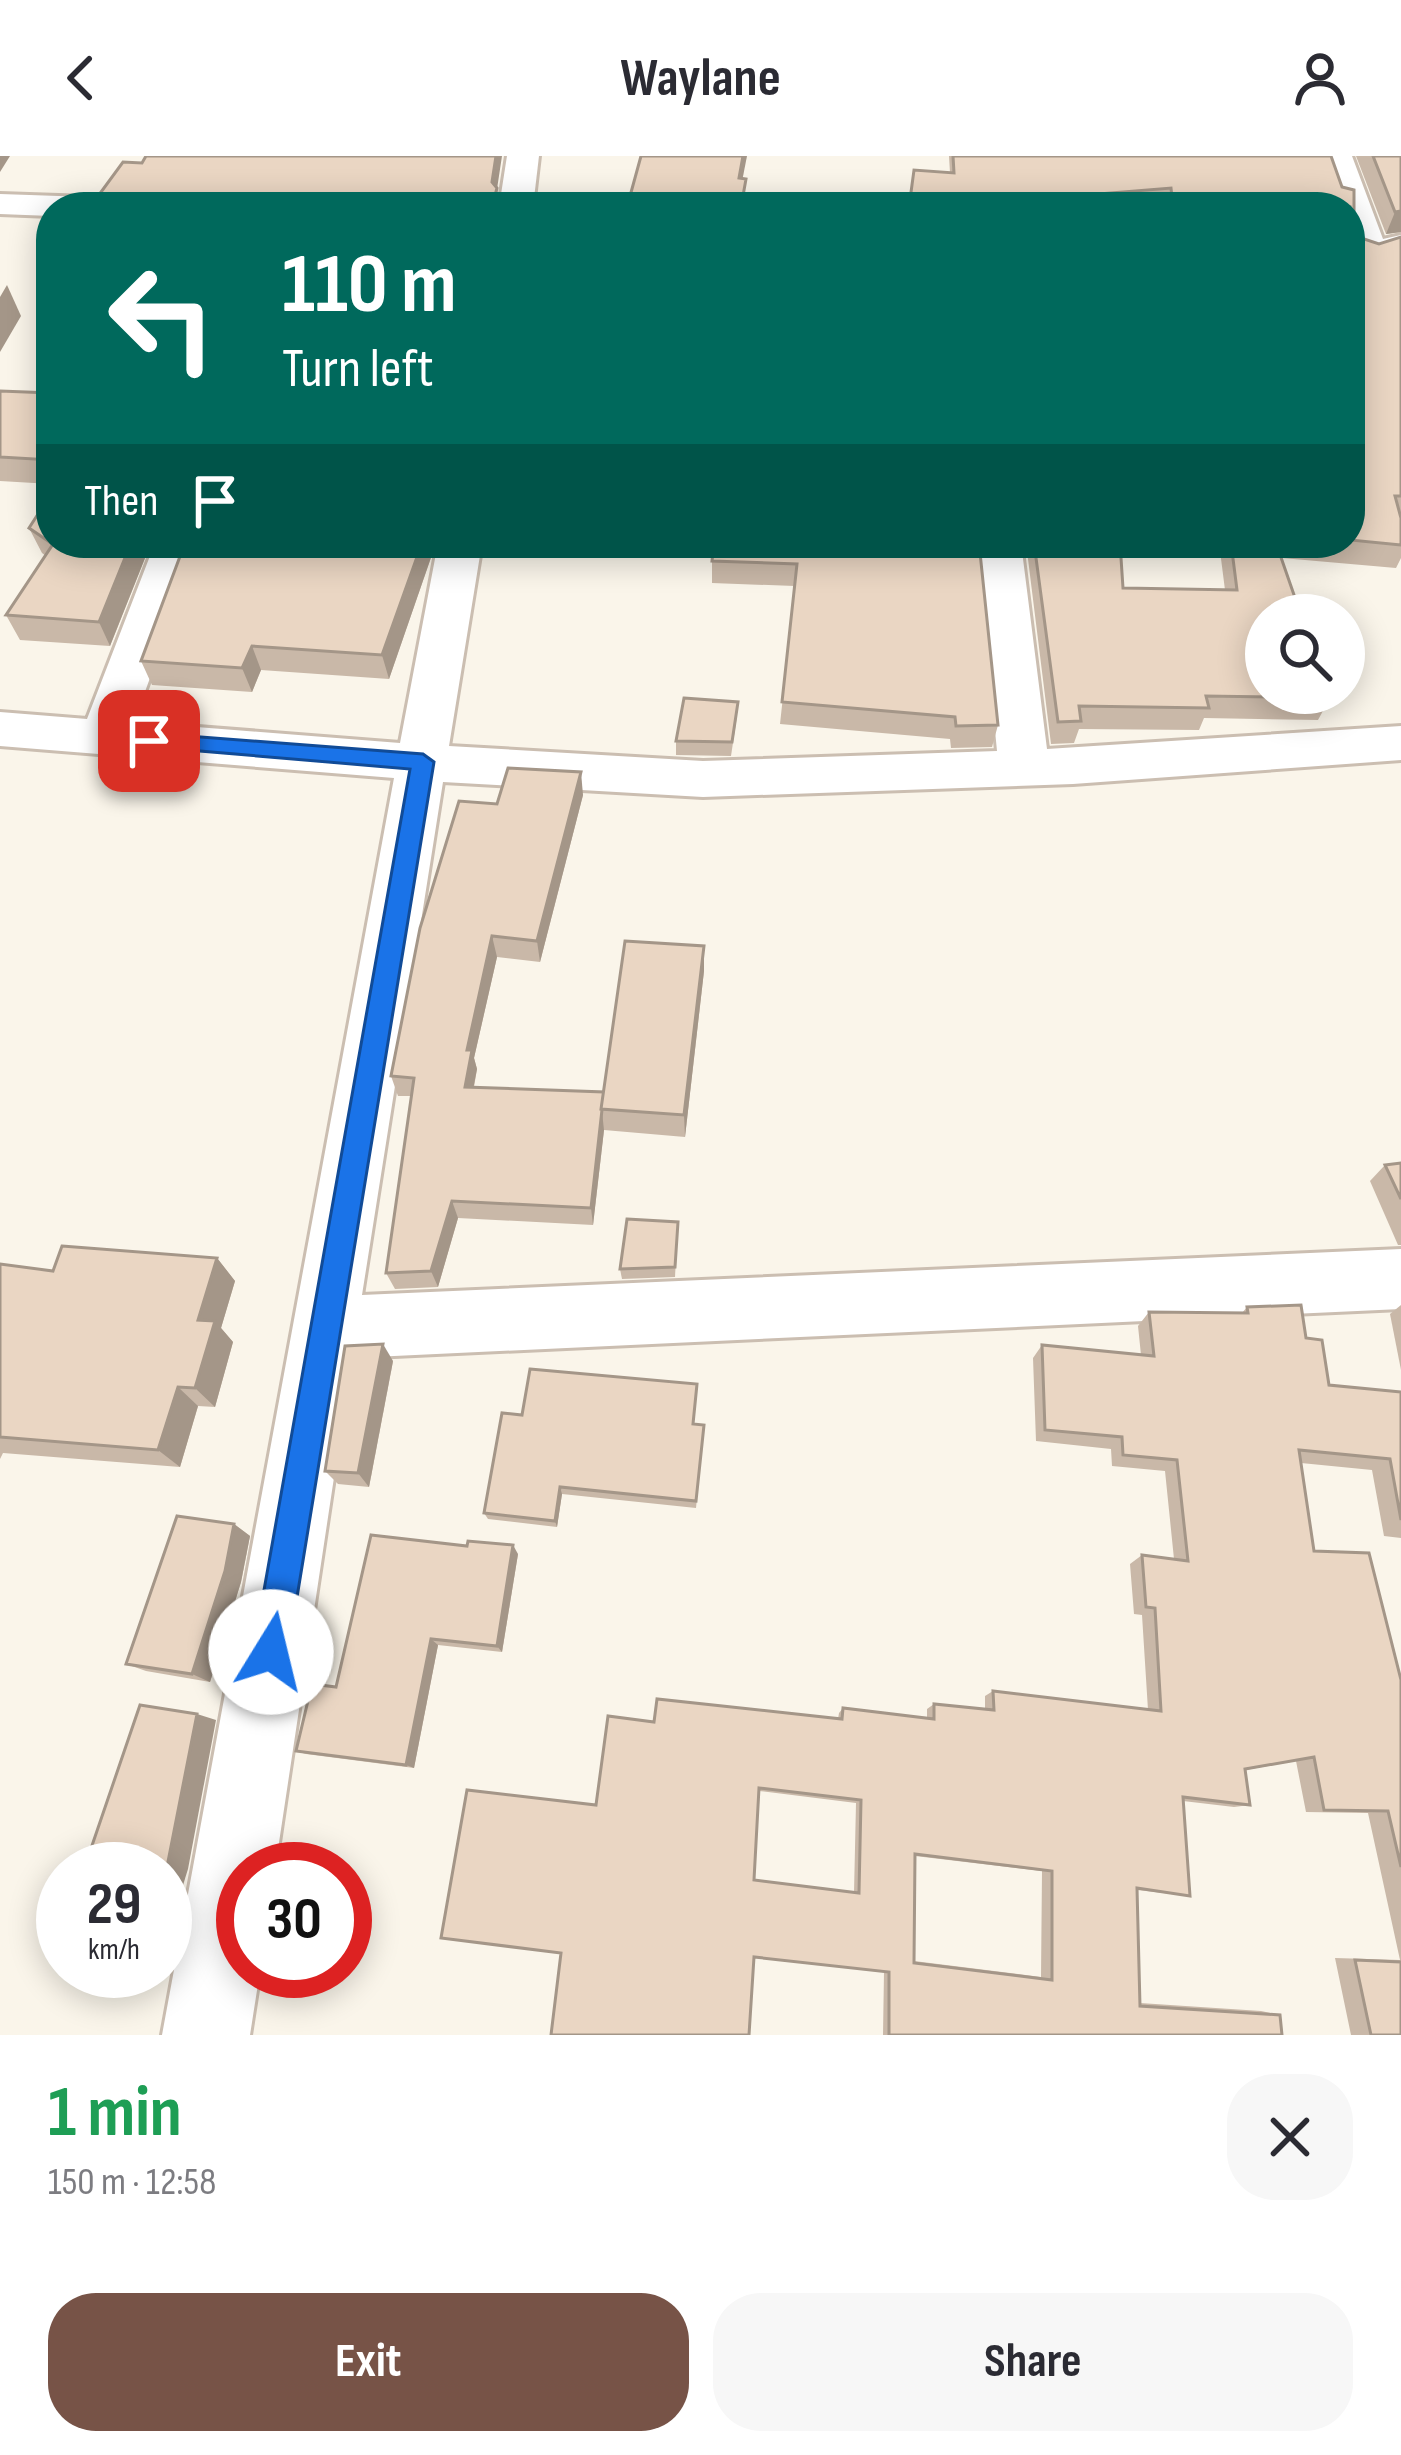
<!DOCTYPE html>
<html lang="en">
<head>
<meta charset="utf-8">
<style>
	body { margin:0; font-family:"Sofia Sans Condensed",sans-serif; background:#f7f7f7; color:#2b2b33; height:100vh; display:flex; flex-direction:column; font-size:45px; white-space:nowrap }
	* { box-sizing:border-box; margin:0 }
	p { font-size:39px; color:#7c7c81 }
	.icon { flex:none; width:66px; height:66px; fill:none; stroke:currentColor; stroke-width:2; stroke-linecap:round; stroke-linejoin:round }
	.map { position:relative; height:1879px; overflow:hidden }
	.side { display:flex; flex-direction:column; background:#fff; flex:1 }
	.side>* { flex:none }
	.guide { position:absolute; left:36px; top:36px; width:1329px; height:366px; border-radius:48px; box-shadow:0 6px 30px #0003; background:#00695c; color:#fff; overflow:hidden }
	.buttons { position:absolute; left:1245px; top:438px; display:grid; gap:24px }
	.buttons a { display:grid; place-items:center; width:120px; height:120px; border-radius:50%; background:#fff; box-shadow:0 6px 30px #0003; font-size:60px }
	.speed { position:absolute; left:36px; top:1686px; display:flex; gap:24px; font-size:60px; font-weight:700; text-align:center }
	.speed>* { display:grid; place-content:center; width:156px; height:156px; border-radius:50%; background:#fff; box-shadow:0 6px 30px #0003; line-height:1 }
	.speed small { font-size:30px; font-weight:400 }
	.speed .limit { border:18px solid #d22; background:#fff; color:#111 }
	.pin { position:absolute; display:grid; place-items:center; width:102px; height:102px; color:#fff; margin:-51px; border-radius:24px; box-shadow:0 6px 18px #0006 }
	.me { position:absolute; width:132px; margin:-66px; rotate:9deg; stroke-linejoin:round; filter:drop-shadow(0 0 9px #0008) }
	.turn { display:flex; align-items:center; gap:42px; height:252px; padding:0 48px; font-size:54px }
	.turn .icon { width:156px; height:156px; stroke-width:2.5 }
	.turn b { display:block; font-size:84px; line-height:102px }
	.then { display:flex; align-items:center; height:114px; padding:0 48px; background:#0003; gap:24px; font-size:45px }
	.round { display:grid; place-items:center; flex:none; width:126px; height:126px; border-radius:48px; background:#f7f7f7 }
	.headline { display:flex; align-items:center; justify-content:space-between; height:204px; padding:0 48px }
	h1 { font-size:72px; font-weight:700; line-height:90px; color:#1e9e55 }
	.cta { display:flex; gap:24px; margin-top:auto; padding:24px 48px }
	.cta a { flex:1; height:138px; border-radius:48px; background:#775347; color:#fff; font-size:48px; font-weight:700; line-height:138px; text-align:center }
	.cta a+a { background:#f7f7f7; color:#2b2b33 }
	header { display:flex; justify-content:space-between; align-items:center; height:156px; padding:0 48px; background:#fff; font-size:54px; font-weight:700 }
	.map>svg:first-child { display:block }
</style>
</head>
<body>
<header><svg class="icon" aria-label="back" viewBox="0 0 24 24"><path d="M15 5l-7 7 7 7"/></svg>Waylane<svg class="icon" aria-label="person" viewBox="0 0 24 24"><circle cx="12" cy="8" r="4"/><path d="M4 21q1-7 8-7t8 7"/></svg></header>
<div class="map">
<svg width="1401" height="1879" viewBox="0 0 1401 1879">
	<rect width="100%" height="100%" fill="#faf5ea"/>
	<g fill="none" stroke-linecap="round" stroke-linejoin="round">
		<defs>
			<g id="minor">
				<polygon points="507,0 539,0 533,51 499,51"/>
				<polygon points="1320,0 1352,0 1383,83 1401,79 1401,99 1371,106 1359,103 1350,86 1350,51 1338,51"/>
				<polygon points="0,38 88,41 105,51 51,51 51,60 0,58"/>
				<polygon points="155,387 199,387 134,566 400,587 438,387 482,387 449,590 703,605 997,595 977,387 1021,387 1047,593 1401,570 1401,604 1073,628 703,641 443,626 362,1139 1401,1093 1401,1153 352,1202 275,1713 243,1713 243,1815 260,1815 250,1879 162,1879 394,622 0,590 0,556 87,563"/>
			</g>
		</defs>
		<use href="#minor" stroke="#cbbeb1" stroke-width="6"/>
		<use href="#minor" fill="#fff" fill-rule="evenodd"/>
	</g>
	<g fill="#c9b8a8" fill-rule="evenodd">
		<polygon points="949,0 1331,0 1342,31 1354,34 1354,64 1364,83 1379,88 1401,81 1401,402 1396,412 1282,402 1301,459 1266,459 1266,537 1329,537 1330,542 1318,564 1204,562 1199,574 1079,573 1074,587 1051,588 1026,387 1120,387 1123,432 1225,434 1219,387 1350,387 1350,51 909,51 914,14 950,17"/>
		<polygon points="1356,0 1401,0 1401,76 1386,78"/>
		<polygon points="51,104 51,139 42,117"/>
		<polygon points="0,235 51,237 51,328 0,325"/>
		<polygon points="29,372 151,387 110,490 20,484 6,459 46,400 42,397"/>
		<polygon points="185,387 436,387 389,523 261,514 252,536 152,529 141,505"/>
		<polygon points="979,387 998,569 992,591 951,592 950,583 780,568 795,430 712,427 712,405"/>
		<polygon points="737,560 731,600 676,599 676,585"/>
		<polygon points="583,639 540,806 497,801 474,902 477,913 474,931 604,936 704,790 704,815 685,981 604,974 593,1069 458,1062 438,1131 395,1133 386,1117 412,940 398,940 391,920 497,648"/>
		<polygon points="1401,1007 1401,1089 1398,1089 1370,1025 1385,1009"/>
		<polygon points="678,1066 675,1121 622,1123 620,1113"/>
		<polygon points="217,1102 235,1125 221,1172 233,1186 215,1251 198,1250 180,1311 3,1297 0,1303 0,1108 53,1115"/>
		<polygon points="1401,1149 1401,1214 1390,1158"/>
		<path d="M1247,1151L1306,1182L1329,1229L1401,1236V1382L1384,1380L1372,1314L1301,1307L1314,1395L1401,1524V1879H1351L1335,1802L1400,1804L1368,1657L1306,1656L1296,1605L1245,1614L1250,1649L1234,1651L1183,1645L1190,1740L1137,1734L1140,1847L1261,1855L1280,1859L1282,1879H883L884,1816L596,1649L654,1566L838,1563L839,1557L843,1552L927,1562V1553L934,1548L985,1553V1540L993,1535L1148,1554L1142,1459L1134,1458L1130,1408L1142,1399L1174,1403L1165,1315L1112,1310L1111,1293L1036,1285L1033,1202L1042,1189L1141,1199L1138,1170L1149,1156L1242,1157ZM759,1635L856,1647L854,1737L754,1724ZM915,1700L1042,1715L1041,1821L914,1805Z"/>
		<polygon points="393,1205 369,1331 338,1328 325,1315"/>
		<polygon points="522,1259 704,1269 696,1352 562,1338 557,1371 488,1363 484,1357"/>
		<polygon points="234,1368 250,1380 241,1426 210,1526 146,1515 126,1508"/>
		<polygon points="518,1398 502,1496 438,1489 414,1612 306,1598 296,1595 336,1531"/>
	</g>
	<g fill="#a49688">
		<polygon points="0,0 10,0 0,16"/>
		<polygon points="496,0 502,0 497,33 499,51 492,51 492,26"/>
		<polygon points="743,0 747,0 738,46 739,22"/>
		<polygon points="1401,55 1401,76 1386,78 1395,56"/>
		<polygon points="7,129 21,160 0,196 0,141"/>
		<polygon points="131,387 151,387 110,490 99,466"/>
		<polygon points="422,387 436,387 389,523 382,499"/>
		<polygon points="252,490 261,514 252,536 242,512"/>
		<polygon points="581,616 583,639 540,806 537,785"/>
		<polygon points="492,780 497,801 474,902 477,913 470,949 465,931 467,894"/>
		<polygon points="704,790 704,815 685,981 684,959"/>
		<polygon points="602,956 604,974 593,1069 591,1052"/>
		<polygon points="452,1045 458,1062 438,1131 431,1115"/>
		<polygon points="217,1102 235,1125 221,1172 233,1186 215,1251 195,1232 198,1164"/>
		<polygon points="383,1188 393,1205 369,1331 358,1317"/>
		<polygon points="178,1231 198,1250 180,1311 158,1294"/>
		<polygon points="560,1331 562,1338 557,1371 555,1365"/>
		<polygon points="234,1368 250,1380 241,1426 210,1526 192,1518"/>
		<polygon points="513,1389 518,1398 502,1496 497,1490"/>
		<polygon points="431,1483 438,1489 414,1612 406,1609"/>
		<polygon points="197,1558 216,1564 188,1713 171,1768 165,1769 165,1721"/>
	</g>
	<g fill="#ead6c3" stroke="#a49688" stroke-width="3" fill-rule="evenodd">
		<polygon points="146,0 496,0 492,26 497,32 492,51 90,51 123,6 142,7"/>
		<polygon points="641,0 743,0 739,22 746,23 741,51 627,51"/>
		<polygon points="953,0 1331,0 1342,31 1354,34 1354,64 1364,83 1379,88 1401,81 1401,340 1395,340 1401,362 1401,389 1350,384 1350,51 1173,51 1171,32 1097,38 1098,51 909,51 914,14 954,17"/>
		<polygon points="1373,0 1401,0 1401,55 1395,56"/>
		<polygon points="51,104 51,117 42,117"/>
		<polygon points="0,235 51,237 51,304 0,301"/>
		<polygon points="51,338 51,387 29,372"/>
		<polygon points="51,387 131,387 99,466 6,459 53,388"/>
		<polygon points="185,387 422,387 382,499 252,490 242,512 141,505"/>
		<polygon points="714,387 979,387 998,569 956,570 955,561 782,546 797,408 712,405"/>
		<polygon points="1034,387 1120,387 1123,432 1237,434 1231,387 1276,387 1301,459 1266,459 1266,537 1329,537 1330,542 1206,540 1209,552 1079,550 1081,565 1058,566"/>
		<polygon points="684,542 738,546 732,586 676,585"/>
		<polygon points="508,612 581,616 537,785 492,780 467,894 472,894 465,931 604,936 591,1052 452,1045 431,1115 386,1117 414,922 391,920 420,772 459,645 497,648"/>
		<polygon points="625,785 704,790 684,959 601,953"/>
		<polygon points="1401,1007 1401,1043 1385,1009"/>
		<polygon points="627,1063 678,1066 675,1111 620,1113"/>
		<polygon points="62,1090 217,1102 198,1164 215,1165 195,1232 178,1231 158,1294 0,1281 0,1108 53,1115"/>
		<path d="M1301,1149L1306,1182L1322,1184L1329,1229L1401,1236V1364L1390,1303L1299,1294L1314,1395L1369,1397L1401,1524V1711L1388,1655L1324,1654L1314,1601L1245,1613L1250,1649L1183,1641L1190,1740L1137,1732L1140,1850L1280,1859L1282,1879H889V1816L754,1801L749,1879H551L561,1797L441,1782L467,1634L596,1649L608,1560L654,1566L657,1543L842,1563L843,1552L934,1563V1548L994,1554L993,1535L1161,1555L1155,1452L1146,1451L1142,1399L1188,1405L1177,1304L1123,1299L1122,1281L1045,1274L1042,1189L1154,1200L1149,1156L1248,1157L1247,1151ZM759,1632L861,1644L859,1737L754,1724ZM915,1698L1052,1715V1824L914,1807Z"/>
		<polygon points="383,1188 358,1317 325,1315 345,1190"/>
		<polygon points="530,1213 697,1228 693,1268 704,1269 696,1345 560,1331 555,1365 484,1357 502,1257 522,1259"/>
		<polygon points="177,1360 234,1368 225,1415 192,1518 126,1508"/>
		<polygon points="371,1379 467,1390 468,1385 513,1389 497,1490 431,1483 406,1609 296,1595 312,1528 336,1531"/>
		<polygon points="140,1549 197,1558 165,1721 165,1713 84,1713"/>
		<polygon points="1355,1804 1401,1806 1401,1879 1371,1879"/>
	</g>
	<polygon fill="#1a73e8" stroke="#114b97" stroke-width="3" points="149,577 423,598 434,606 288,1496 283,1509 271,1514 258,1509 253,1496 410,613 141,590 141,579"/>
</svg>
<div class="buttons">
<a><svg class="icon" aria-label="search" viewBox="0 0 24 24"><circle cx="10" cy="10" r="6"/><path d="M15 15l6 6"/></svg></a>
</div>
<div class="speed"><div>29<small>km/h</small></div><div class="limit">30</div></div>
<div class="pin" style="left:149px;top:585px;background:#d93025"><svg class="icon" aria-label="arrive" viewBox="0 0 24 24"><path d="M6 21V4h12l-3 4 3 4H6"/></svg></div>
<svg class="me" style="left:271px;top:1496px" viewBox="-20 -20 40 40"><circle r="19" fill="#fff"/><path d="M0-13L10 11 0 6-10 11z" fill="#1a73e8"/></svg>
<div class="guide">
<div class="turn"><svg class="icon" aria-label="left" viewBox="0 0 24 24"><path d="M17 20v-9H6M10 6l-5 5 5 5"/></svg><div><b>110 m</b>Turn left</div></div>
<div class="then">Then<svg class="icon" aria-label="arrive" viewBox="0 0 24 24"><path d="M6 21V4h12l-3 4 3 4H6"/></svg></div>
</div>
</div>
<section class="side">
<div class="headline"><div><h1>1 min</h1><p>150 m · 12:58</p></div><a class="round"><svg class="icon" aria-label="close" viewBox="0 0 24 24"><path d="M6 6l12 12M18 6L6 18"/></svg></a></div>
<div class="cta"><a>Exit</a><a>Share</a></div>
</section>
</body>
</html>
